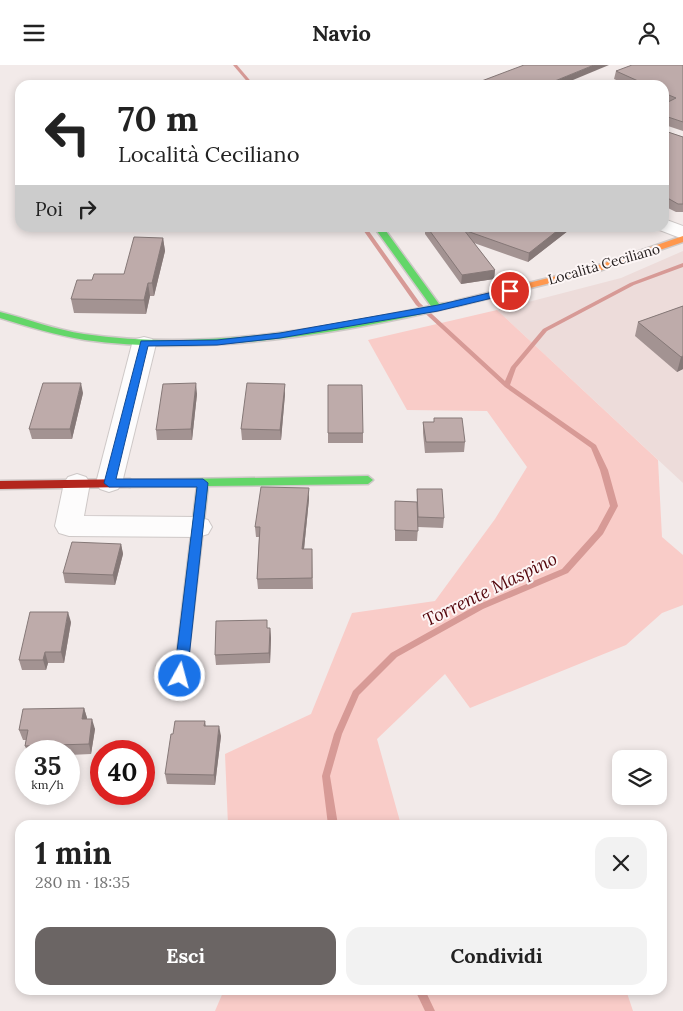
<!DOCTYPE html>
<html lang="it">
<head>
<meta charset="utf-8">
<style>
	body { margin:0; font-family:Lora,serif; background:#f2f2f2; color:#222; height:100vh; display:flex; flex-direction:column; font-size:19px; white-space:nowrap }
	* { box-sizing:border-box; margin:0 }
	p { font-size:16px; color:#767676 }
	.icon { flex:none; width:28px; height:28px; fill:none; stroke:currentColor; stroke-width:2; stroke-linecap:round; stroke-linejoin:round }
	.map { position:relative; flex:1; overflow:hidden }
	.sheet { position:absolute; left:15px; top:755px; width:652px; height:175px; display:flex; flex-direction:column; background:#fff; border-radius:15px; box-shadow:0 2px 8px #0003 }
	.sheet>* { flex:none }
	.guide { position:absolute; left:15px; top:15px; width:654px; height:152px; border-radius:15px; box-shadow:0 2px 8px #0003; background:#fff; color:#222; overflow:hidden }
	.buttons { position:absolute; left:612px; top:685px; display:grid; gap:10px }
	.buttons a { display:grid; place-items:center; width:55px; height:55px; border-radius:10px; background:#fff; box-shadow:0 2px 8px #0003; font-size:25px }
	.speed { position:absolute; left:15px; top:675px; display:flex; gap:10px; font-size:25px; font-weight:700; text-align:center }
	.speed>* { display:grid; place-content:center; width:65px; height:65px; border-radius:50%; background:#fff; box-shadow:0 2px 8px #0003; line-height:1 }
	.speed small { font-size:12px; font-weight:400 }
	.speed .limit { border:8px solid #d22; background:#fff; color:#111 }
	.pin { position:absolute; display:grid; place-items:center; width:42px; height:42px; color:#fff; margin:-21px; border:2px solid #fff; border-radius:50%; box-shadow:0 1px 5px #0007 }
	.me { position:absolute; width:55px; margin:-28px; rotate:7deg; stroke-linejoin:round; filter:drop-shadow(0 0 4px #0008) }
	.turn { display:flex; align-items:center; gap:18px; height:105px; padding:0 20px; font-size:22px }
	.turn .icon { width:65px; height:65px; stroke-width:2.5 }
	.turn b { display:block; font-size:35px; line-height:42px }
	.then { display:flex; align-items:center; height:48px; padding:0 20px; background:#0003; gap:10px; font-size:19px }
	.round { display:grid; place-items:center; flex:none; width:52px; height:52px; border-radius:15px; background:#f2f2f2 }
	.summary { display:flex; align-items:center; justify-content:space-between; height:85px; padding:0 20px }
	h1 { font-size:30px; font-weight:700; line-height:38px }
	.action { display:flex; gap:10px; margin-top:auto; padding:10px 20px }
	.action a { flex:1; height:58px; border-radius:15px; background:#6b6564; color:#fff; font-size:20px; font-weight:700; line-height:58px; text-align:center }
	.action a+a { background:#f2f2f2; color:#222 }
	header { display:flex; justify-content:space-between; align-items:center; height:65px; padding:0 20px; background:#fff; font-size:22px; font-weight:700 }
	.map>svg:first-child { display:block }
</style>
</head>
<body>
<header><svg class="icon" aria-label="menu" viewBox="0 0 24 24"><path d="M4 6h16M4 12h16M4 18h16"/></svg>Navio<svg class="icon" aria-label="person" viewBox="0 0 24 24"><circle cx="12" cy="8" r="4"/><path d="M4 21q1-7 8-7t8 7"/></svg></header>
<div class="map">
<svg width="683" height="946" viewBox="0 0 683 946">
	<rect width="100%" height="100%" fill="#f2eae9"/>
	<polygon fill="#eddcda" points="683,186 683,418 497,245 621,213"/>
	<g fill="#f9ccc8">
		<polygon points="497,245 658,395 662,472 683,490 683,540 662,548 626,580 470,643 445,609 377,674 401,760 228,760 225,689 311,649 352,548 435,536 495,454 527,402 487,346 407,345 368,275"/>
		<polygon points="224,925 626,925 633,946 215,946"/>
	</g>
	<g fill="none" stroke-linecap="round" stroke-linejoin="round">
		<g fill="#d79a96" fill-rule="evenodd">
			<polygon points="233,0 237,0 254,20 250,20"/>
			<polygon points="361,162 366,162 420,238 505,316 511,302 543,264 630,218 683,198 683,202 634,220 547,266 516,303 510,320 596,380 608,405 618,441 603,469 568,508 483,544 397,592 359,630 342,669 330,711 338,760 328,760 322,711 334,669 353,626 391,588 477,540 562,504 597,465 610,441 600,405 591,383 505,322 416,240"/>
			<polygon points="415,925 425,925 435,946 425,946"/>
		</g>
		<defs>
			<g id="street">
				<polygon points="664,154 683,161 683,174 657,164 656,162 664,162"/>
				<polygon points="144,272 152,274 156,279 122,418 118,424 109,427 100,424 96,418 132,279 136,274"/>
				<polygon points="77,409 86,412 90,418 84,451 198,452 208,455 212,462 208,469 198,472 69,471 59,468 55,461 64,418 68,412"/>
			</g>
			<g id="fast">
				<path d="M374,162H383L439,239L461,236V240C346,268 203,292 85,275C56,270 28,262 0,253V247C28,254 56,265 84,269C199,286 318,265 431,241Z"/>
				<polygon points="368,411 373,415 368,419 208,421 184,629 182,633 178,634 174,633 172,629 197,421 130,422 126,421 125,418 126,415"/>
			</g>
			<polygon id="slow" points="683,171 683,177 599,206 458,241 453,238 455,236 593,202"/>
			<polygon id="jam" points="130,414 135,418 130,422 0,424 0,416"/>
		</defs>
		<use href="#street" stroke="#cec8c7" stroke-width="2"/>
		<use href="#fast" stroke="#cec8c7" stroke-width="3"/>
		<use href="#slow" stroke="#cec8c7" stroke-width="3"/>
		<use href="#jam" stroke="#cec8c7" stroke-width="3"/>
		<use href="#street" fill="#fdfcfc" fill-rule="evenodd"/>
		<use href="#fast" fill="#63d668" fill-rule="evenodd"/>
		<use href="#slow" fill="#ff974d" fill-rule="evenodd"/>
		<use href="#jam" fill="#b3261e" fill-rule="evenodd"/>
	</g>
	<g fill="#a39392">
		<polygon points="683,0 683,66 665,60 665,66 683,72 683,147 676,147 664,141 664,39 666,38 664,37 664,20 627,20 614,14 616,6"/>
		<polygon points="425,162 573,162 528,197 474,178 495,205 494,214 461,219 425,169"/>
		<polygon points="163,173 165,186 154,231 150,231 146,249 74,248 71,234 92,215 124,209"/>
		<polygon points="683,241 683,304 677,307 635,271 638,257"/>
		<polygon points="328,320 363,368 363,378 328,378"/>
		<polygon points="83,328 72,374 32,374 29,364"/>
		<polygon points="197,329 192,375 157,375 156,365"/>
		<polygon points="285,329 281,375 242,375 241,364"/>
		<polygon points="434,353 465,377 464,387 425,388 423,368 423,357 434,357"/>
		<polygon points="417,424 444,453 443,463 418,462 417,476 395,476 395,436 417,437"/>
		<polygon points="309,434 304,484 312,484 313,524 258,524 257,514 259,472 256,472 255,462"/>
		<polygon points="121,479 123,489 115,520 65,518 63,508"/>
		<polygon points="267,555 267,563 270,563 271,573 270,598 216,600 215,590"/>
		<polygon points="71,557 64,598 48,598 46,605 22,605 19,595"/>
		<polygon points="84,643 87,653 86,654 95,664 91,689 69,690 69,686 27,686 25,681 26,675 23,675 19,665"/>
		<polygon points="205,656 206,661 221,671 215,720 167,719 165,709 173,669"/>
	</g>
	<g fill="#857877">
		<polygon points="594,0 609,0 561,20 545,20"/>
		<polygon points="562,162 573,162 528,197 529,188"/>
		<polygon points="163,173 165,186 154,231 152,218"/>
		<polygon points="495,205 494,214 461,219 462,210"/>
		<polygon points="148,218 150,231 146,249 144,235"/>
		<polygon points="683,291 683,304 677,307 681,292"/>
		<polygon points="81,318 83,328 72,374 70,364"/>
		<polygon points="196,318 197,329 192,375 191,364"/>
		<polygon points="285,319 285,329 281,375 280,365"/>
		<polygon points="309,423 309,434 303,494 302,484"/>
		<polygon points="121,479 123,489 115,520 113,510"/>
		<polygon points="68,547 71,557 64,598 61,587"/>
		<polygon points="270,563 271,573 270,598 269,588"/>
		<polygon points="45,587 48,598 46,605 43,595"/>
		<polygon points="84,643 87,653 85,664 82,654"/>
		<polygon points="92,654 95,664 91,689 89,679"/>
		<polygon points="219,661 221,671 215,720 214,710"/>
	</g>
	<g fill="#beabaa" stroke="#857877">
		<polygon points="524,0 594,0 545,20 471,20"/>
		<polygon points="632,0 683,0 683,57 665,51 665,66 683,72 683,139 678,139 664,131 664,39 676,33 664,28 664,20 647,20 616,6"/>
		<polygon points="427,162 562,162 529,188 464,165 495,205 462,210"/>
		<polygon points="134,172 163,173 152,218 148,218 144,235 71,234 77,215 92,215 94,209 124,209"/>
		<polygon points="683,241 683,291 681,292 638,257"/>
		<polygon points="43,318 81,318 70,364 29,364"/>
		<polygon points="196,318 191,364 156,365 163,319"/>
		<polygon points="247,318 285,319 280,365 241,364"/>
		<polygon points="328,320 362,320 363,368 328,368"/>
		<polygon points="434,353 462,353 465,377 426,377 423,357 434,357"/>
		<polygon points="261,422 309,423 302,484 312,484 312,513 257,514 260,462 255,462"/>
		<polygon points="417,424 442,424 444,453 418,452"/>
		<polygon points="395,436 417,437 418,466 395,465"/>
		<polygon points="72,477 121,479 113,510 63,508"/>
		<polygon points="30,547 68,547 61,587 45,587 43,595 19,595"/>
		<polygon points="267,555 267,563 270,563 269,588 215,590 216,556"/>
		<polygon points="84,643 82,654 92,654 89,679 25,681 28,665 19,665 23,644"/>
		<polygon points="175,656 205,656 204,661 219,661 214,710 165,709 171,669 173,669"/>
	</g>
	<polygon fill="#1a73e8" stroke="#114b97" points="510,223 515,226 513,228 438,246 280,273 217,280 148,281 116,414 203,414 208,418 187,611 185,614 176,614 174,611 197,422 109,422 104,418 141,276 217,275 280,268 438,240"/>
	<g text-anchor="middle" dominant-baseline="central" stroke-width="4" stroke-linejoin="round" paint-order="stroke">
		<g font-size="14" fill="#231d1d" stroke="#fdf6f6">
			<text transform="translate(604 199) rotate(-16)">Località Ceciliano</text>
		</g>
		<g font-size="18" font-style="italic" fill="#54060c" stroke="#fdf6f6">
			<text transform="translate(490 524) rotate(-26)">Torrente Maspino</text>
		</g>
	</g>
</svg>
<div class="buttons">
<a><svg class="icon" aria-label="layers" viewBox="0 0 24 24"><path d="M12 4l9 5-9 5-9-5zM3 14l9 5 9-5"/></svg></a>
</div>
<div class="speed"><div>35<small>km/h</small></div><div class="limit">40</div></div>
<div class="pin" style="left:510px;top:226px;background:#d93025"><svg class="icon" aria-label="arrive" viewBox="0 0 24 24"><path d="M6 21V4h12l-3 4 3 4H6"/></svg></div>
<svg class="me" style="left:180px;top:611px" viewBox="-20 -20 40 40"><circle r="17" fill="#1a73e8" stroke="#fff" stroke-width="3"/><path d="M0-11L8 9 0 5-8 9z" fill="#fff"/></svg>
<div class="guide">
<div class="turn"><svg class="icon" aria-label="left" viewBox="0 0 24 24"><path d="M17 20v-9H6M10 6l-5 5 5 5"/></svg><div><b>70 m</b>Località Ceciliano</div></div>
<div class="then">Poi<svg class="icon" aria-label="right" viewBox="0 0 24 24"><path d="M7 20v-9h11M14 6l5 5-5 5"/></svg></div>
</div>
<section class="sheet">
<div class="summary"><div><h1>1 min</h1><p>280 m · 18:35</p></div><a class="round"><svg class="icon" aria-label="close" viewBox="0 0 24 24"><path d="M6 6l12 12M18 6L6 18"/></svg></a></div>
<div class="action"><a>Esci</a><a>Condividi</a></div>
</section>
</div>
</body>
</html>
